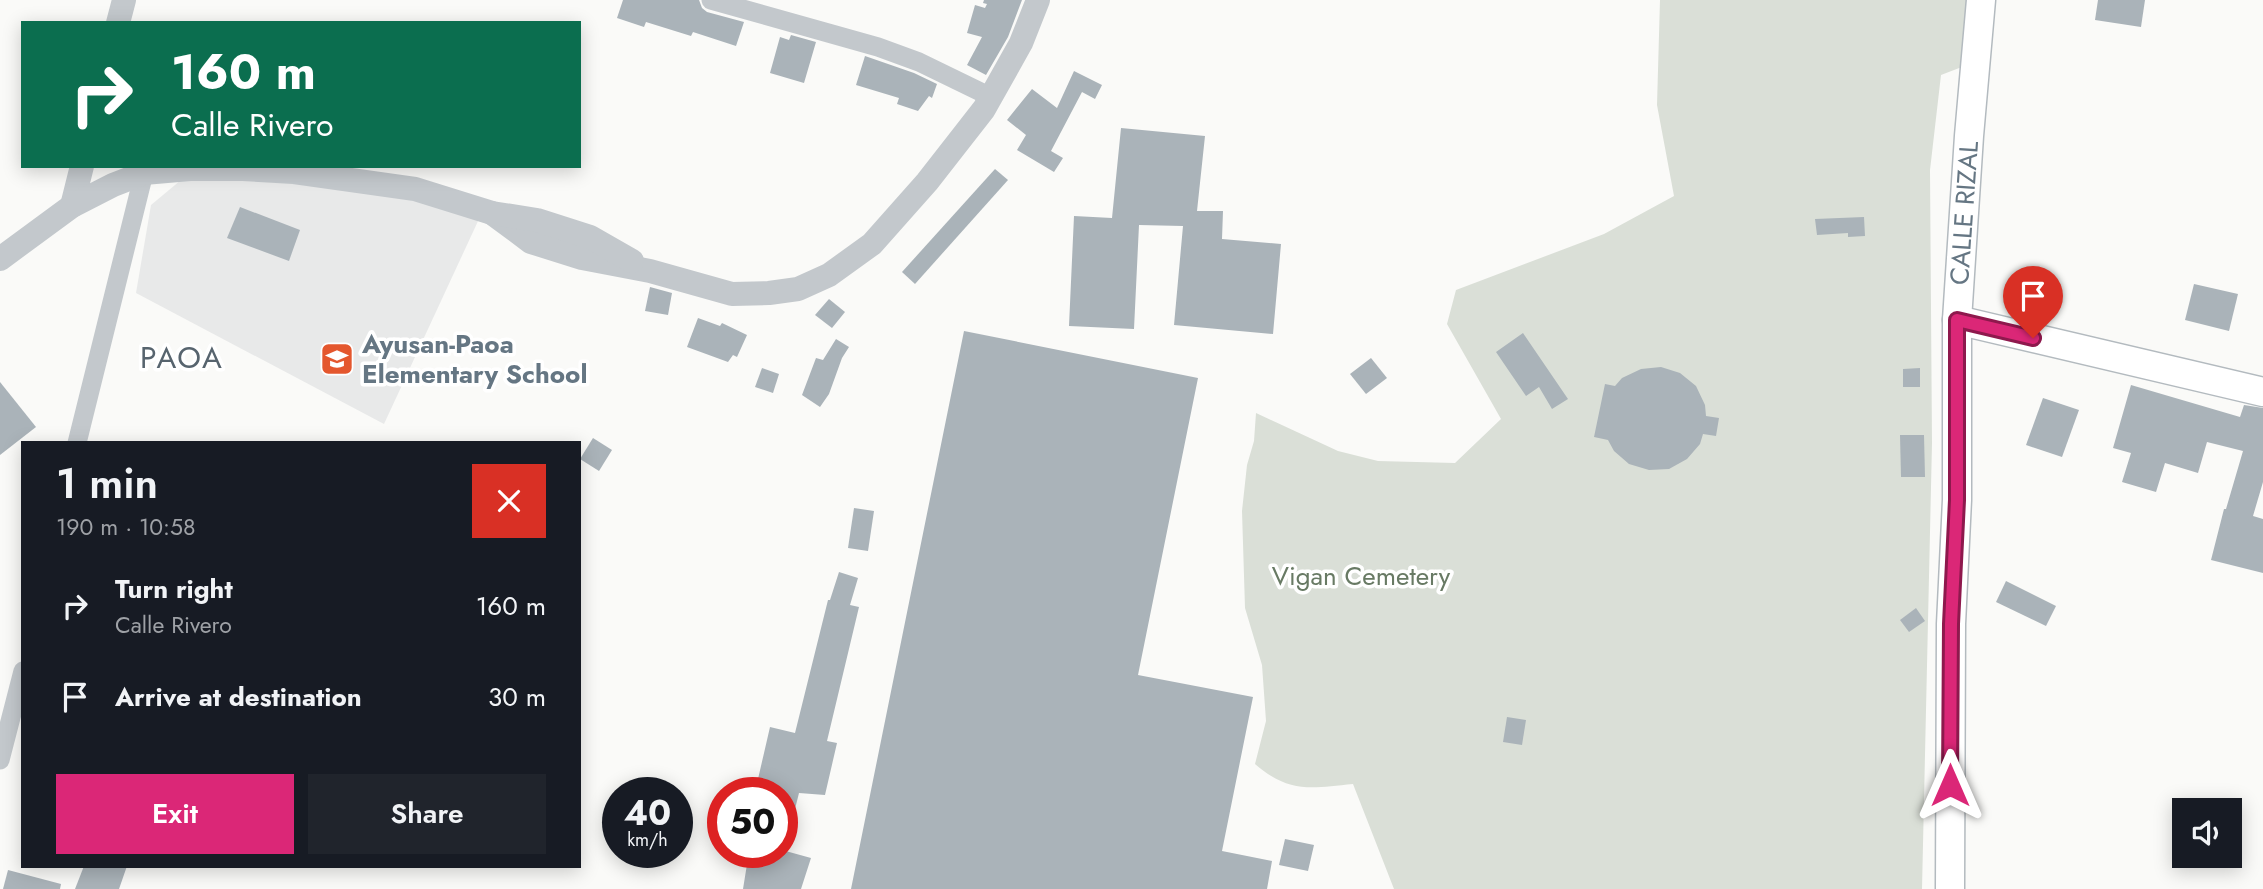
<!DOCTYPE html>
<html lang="en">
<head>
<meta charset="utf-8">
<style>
	body { margin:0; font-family:Jost,sans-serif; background:#20242c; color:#f1f3f6; height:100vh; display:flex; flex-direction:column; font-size:26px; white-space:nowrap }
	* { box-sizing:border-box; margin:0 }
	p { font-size:23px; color:#9ea1a6 }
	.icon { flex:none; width:38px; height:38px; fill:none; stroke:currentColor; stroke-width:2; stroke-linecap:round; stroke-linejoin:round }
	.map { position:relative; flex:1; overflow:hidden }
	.drawer { position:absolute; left:21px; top:441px; width:560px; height:427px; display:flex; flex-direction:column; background:#171b24; border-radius:0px; box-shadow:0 4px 18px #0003 }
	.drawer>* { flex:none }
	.banner { position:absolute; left:21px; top:21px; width:560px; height:147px; border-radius:0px; box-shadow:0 4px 18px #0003; background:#0b6e4f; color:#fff; overflow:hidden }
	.tools { position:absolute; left:2172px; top:798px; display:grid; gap:14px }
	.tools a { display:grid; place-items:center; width:70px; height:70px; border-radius:0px; background:#171b24; box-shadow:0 4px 18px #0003; font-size:35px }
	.speed { position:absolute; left:602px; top:777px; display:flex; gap:14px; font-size:35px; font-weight:700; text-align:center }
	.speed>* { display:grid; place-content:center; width:91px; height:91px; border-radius:50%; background:#171b24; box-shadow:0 4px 18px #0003; line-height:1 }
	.speed small { font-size:18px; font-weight:400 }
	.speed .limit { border:10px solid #d22; background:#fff; color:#111 }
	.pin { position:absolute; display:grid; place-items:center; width:60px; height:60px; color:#fff; margin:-72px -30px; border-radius:50% 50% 50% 0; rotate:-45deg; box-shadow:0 0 7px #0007 }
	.pin .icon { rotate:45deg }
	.me { position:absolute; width:77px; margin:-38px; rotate:0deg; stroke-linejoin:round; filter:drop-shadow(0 0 5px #0008) }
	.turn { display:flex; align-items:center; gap:24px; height:147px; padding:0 35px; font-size:32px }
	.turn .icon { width:91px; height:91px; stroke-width:2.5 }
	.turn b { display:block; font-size:49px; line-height:60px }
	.round { display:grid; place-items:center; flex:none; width:74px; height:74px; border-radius:0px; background:#20242c }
	.overview { display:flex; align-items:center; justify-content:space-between; height:119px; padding:0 35px }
	h1 { font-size:42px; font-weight:600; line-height:52px }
	.action { display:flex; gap:14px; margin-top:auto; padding:14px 35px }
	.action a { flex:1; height:80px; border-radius:0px; background:#db2777; color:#fff; font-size:28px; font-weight:600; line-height:80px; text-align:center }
	.action a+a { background:#20242c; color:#f1f3f6 }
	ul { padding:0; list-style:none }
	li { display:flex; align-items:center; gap:21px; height:91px; padding:0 35px }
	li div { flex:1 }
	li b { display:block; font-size:26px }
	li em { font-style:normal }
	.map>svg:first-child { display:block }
</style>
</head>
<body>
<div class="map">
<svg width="2263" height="889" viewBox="0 0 2263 889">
	<rect width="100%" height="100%" fill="#fafaf8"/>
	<polygon fill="#e8e9e9" points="187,175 401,190 479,219 384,424 136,293 151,205"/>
	<path fill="#dadfd7" d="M1660,0H1973L1967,65L1941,75L1930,170L1932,443L1922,889H1394L1353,784C1311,788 1290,794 1255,764L1266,721L1262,665L1245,608L1242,511L1247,465L1254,441L1256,413L1338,451L1378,461L1455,463L1501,419L1447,324L1456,290L1604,234L1674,196L1657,105Z"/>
	<g fill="#aab3b9">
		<polygon points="623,0 699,0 702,8 707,12 744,22 736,46 693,32 691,36 646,22 644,27 617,18"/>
		<polygon points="984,0 1022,0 1008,37 986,75 967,65 982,37 967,33 975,5 985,8 987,4 983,3"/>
		<polygon points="2098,0 2145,0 2141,27 2095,20"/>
		<polygon points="791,35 816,42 804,83 770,73 780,37 789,40"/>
		<polygon points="865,56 914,73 937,84 932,98 929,96 918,111 897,104 899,98 856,85"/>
		<polygon points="1074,71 1102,85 1095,99 1082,92 1051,151 1063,158 1054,172 1017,150 1026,135 1007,120 1032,89 1057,108"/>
		<polygon points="1121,128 1205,136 1197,211 1223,211 1222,239 1281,244 1273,334 1174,325 1183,226 1139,225 1134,329 1069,326 1074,216 1112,218"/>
		<polygon points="995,169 1008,180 915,284 902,272"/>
		<polygon points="240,207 300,230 289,261 227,238"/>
		<polygon points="1864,217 1865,236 1848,237 1848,233 1817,235 1815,219"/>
		<polygon points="2194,284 2238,294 2229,331 2185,320"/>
		<polygon points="650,287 672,293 668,315 645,311"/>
		<polygon points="829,299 845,312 832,328 815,315"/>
		<polygon points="698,318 720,326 722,323 747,335 737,357 733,355 728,362 687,347"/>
		<polygon points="964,331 1198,378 1138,675 1253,697 1222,851 1272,861 1267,889 851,889"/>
		<polygon points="1523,333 1568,399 1552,409 1539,387 1526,396 1496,352"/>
		<polygon points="836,339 849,347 842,358 829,394 820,407 802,395 816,358 823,360"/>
		<polygon points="1371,358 1387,378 1366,394 1350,374"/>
		<polygon points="1661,367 1680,373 1696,386 1705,405 1706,416 1719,418 1716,436 1703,434 1700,444 1687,459 1669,469 1649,470 1629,464 1614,451 1608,440 1594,437 1605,384 1615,386 1622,378 1641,369"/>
		<polygon points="762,368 779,374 773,393 755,387"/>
		<polygon points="1920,368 1920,387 1903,387 1903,369"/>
		<polygon points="0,382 36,427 0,455"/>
		<polygon points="2131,385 2240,417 2244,405 2263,408 2263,482 2253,516 2263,519 2263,573 2211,560 2224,509 2226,509 2243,451 2207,442 2198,473 2165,463 2156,492 2122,482 2131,453 2113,448"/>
		<polygon points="2043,398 2079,410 2062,457 2026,445"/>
		<polygon points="1900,435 1924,435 1925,477 1901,477"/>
		<polygon points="593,438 612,450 599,471 580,459"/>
		<polygon points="854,508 874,511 868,551 848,548"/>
		<polygon points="839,572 858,578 850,605 859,607 827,741 837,743 825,795 799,793 788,837 782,836 782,793 763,793 766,781 758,779 770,727 795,733 828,600 830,600"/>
		<polygon points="2006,581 2056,606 2046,626 1996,602"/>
		<polygon points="1916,608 1925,621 1909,632 1900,620"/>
		<polygon points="1507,717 1526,720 1522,745 1503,742"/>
		<polygon points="1285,839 1314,845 1308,871 1279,865"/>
		<polygon points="782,850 811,858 801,889 743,889 749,852 782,852"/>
		<polygon points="84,866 127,866 119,889 75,889"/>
		<polygon points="8,870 61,884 60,889 3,889"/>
	</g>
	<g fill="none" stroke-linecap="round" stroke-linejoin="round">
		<defs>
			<g id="secondary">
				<polyline points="1957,320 2263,392"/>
				<polyline points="1950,889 1951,624 1957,500 1957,320 1969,136 1981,0"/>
			</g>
		</defs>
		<use href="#secondary" stroke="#b3babf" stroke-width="31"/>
		<g stroke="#c3c8cc" stroke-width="19">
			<polyline points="711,0 878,47 919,62 991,97"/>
			<polyline points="77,443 144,173"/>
			<polyline points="0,760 23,671"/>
		</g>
		<g stroke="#c3c8cc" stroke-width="24">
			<polyline points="118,23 124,0"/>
			<polyline points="72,206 82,166"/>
			<polyline points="492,213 531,242 582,258 650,271 732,294 769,293 798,289 829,275 872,244 927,182 984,109 1021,43 1038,0"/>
			<polyline points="0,259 72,206 113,185 144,173 190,169 243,169 294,172 415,189 492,213 537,220 590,237 632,261"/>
		</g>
		<use href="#secondary" stroke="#fff" stroke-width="28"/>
	</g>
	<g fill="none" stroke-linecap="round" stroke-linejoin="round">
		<defs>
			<polyline id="route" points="1950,785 1951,624 1957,500 1957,320 2033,338"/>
		</defs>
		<use href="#route" stroke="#8e194d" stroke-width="18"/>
		<use href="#route" stroke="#db2777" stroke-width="12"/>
	</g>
	<defs>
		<symbol id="school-square" viewBox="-11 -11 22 22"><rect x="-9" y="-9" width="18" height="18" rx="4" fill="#e4572e" stroke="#fff"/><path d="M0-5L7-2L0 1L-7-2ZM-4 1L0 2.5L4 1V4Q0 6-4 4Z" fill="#fff"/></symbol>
	</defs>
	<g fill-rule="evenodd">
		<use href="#school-square" x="318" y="340" width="38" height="38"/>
	</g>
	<g text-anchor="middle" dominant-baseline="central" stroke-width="7" stroke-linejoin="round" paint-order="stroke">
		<g font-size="26" fill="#657683" stroke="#fff">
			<text transform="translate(1964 213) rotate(-86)">CALLE RIZAL</text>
		</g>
		<g font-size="26" font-weight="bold" fill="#657683" stroke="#fff" text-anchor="start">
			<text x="362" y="344">Ayusan-Paoa<tspan x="362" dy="30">Elementary School</tspan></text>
		</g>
		<g font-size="26" fill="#687a64" stroke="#fff">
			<text x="1361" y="576">Vigan Cemetery</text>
		</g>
		<g font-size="30" letter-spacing="2" fill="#57646e" stroke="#fff">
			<text x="182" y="357">PAOA</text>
		</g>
	</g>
</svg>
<div class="tools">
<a><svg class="icon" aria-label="sound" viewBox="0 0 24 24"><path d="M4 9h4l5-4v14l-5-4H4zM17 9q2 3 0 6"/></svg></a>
</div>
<div class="speed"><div>40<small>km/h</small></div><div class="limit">50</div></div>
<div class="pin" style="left:2033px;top:338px;background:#d93025"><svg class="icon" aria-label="arrive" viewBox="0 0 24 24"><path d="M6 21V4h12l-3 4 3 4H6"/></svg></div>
<svg class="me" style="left:1950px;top:785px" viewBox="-20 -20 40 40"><path d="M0-17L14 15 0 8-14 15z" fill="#db2777" stroke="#fff" stroke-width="4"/></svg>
<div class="banner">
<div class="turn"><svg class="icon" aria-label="right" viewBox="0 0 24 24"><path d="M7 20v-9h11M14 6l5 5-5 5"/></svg><div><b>160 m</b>Calle Rivero</div></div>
</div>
<section class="drawer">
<div class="overview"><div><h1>1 min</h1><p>190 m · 10:58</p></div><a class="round" style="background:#d93025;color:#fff"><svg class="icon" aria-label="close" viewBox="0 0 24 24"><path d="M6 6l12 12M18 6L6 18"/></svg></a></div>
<ul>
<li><svg class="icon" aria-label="right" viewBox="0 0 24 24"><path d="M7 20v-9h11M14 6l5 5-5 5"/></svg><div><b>Turn right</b><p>Calle Rivero</p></div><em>160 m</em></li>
<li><svg class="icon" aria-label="arrive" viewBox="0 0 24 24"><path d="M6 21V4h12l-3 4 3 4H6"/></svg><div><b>Arrive at destination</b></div><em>30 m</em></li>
</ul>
<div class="action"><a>Exit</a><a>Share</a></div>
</section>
</div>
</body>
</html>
